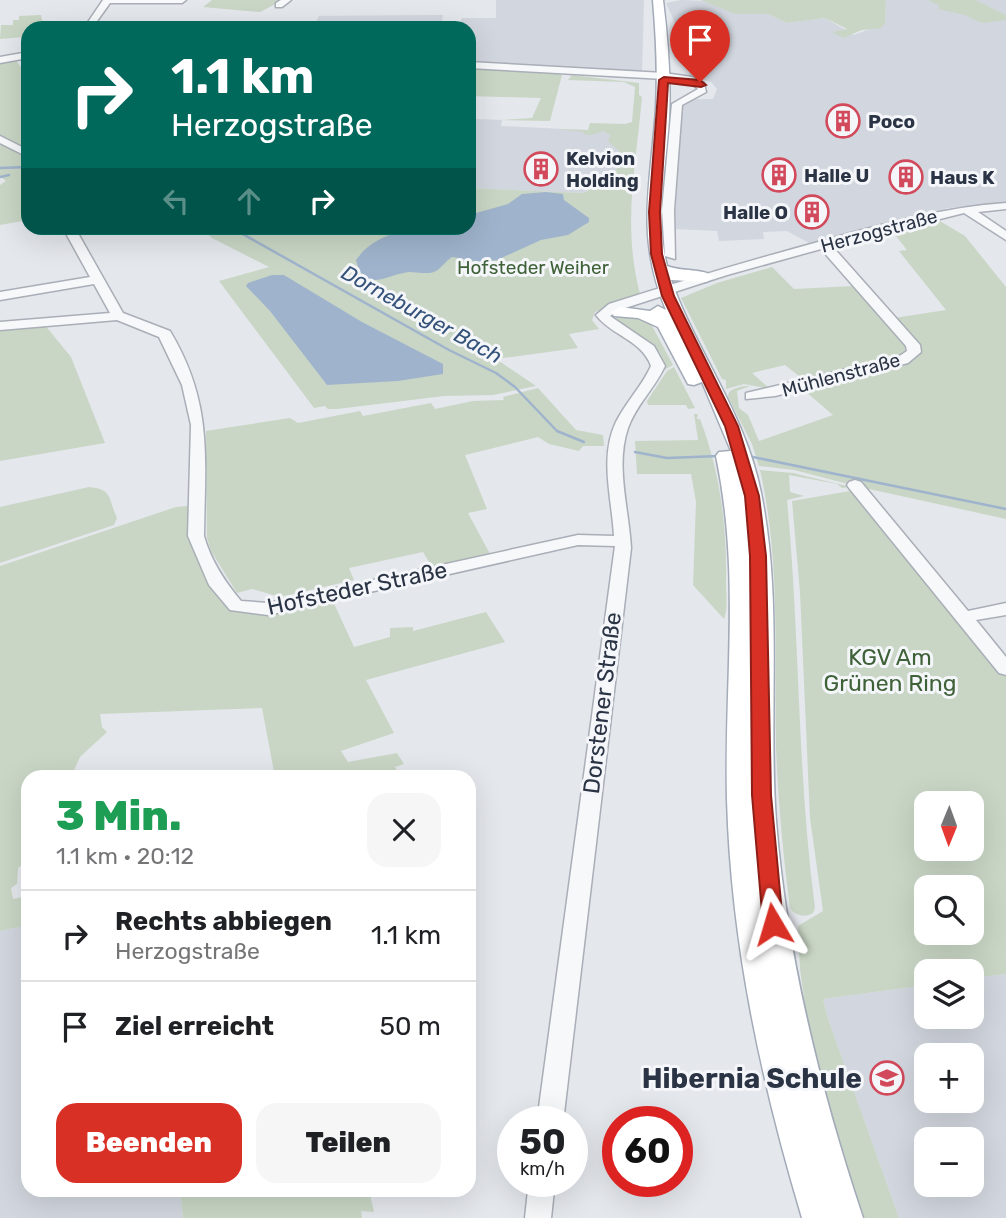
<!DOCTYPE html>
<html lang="de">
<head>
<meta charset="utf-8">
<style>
	body { margin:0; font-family:Rubik,sans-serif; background:#f6f6f6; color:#202124; height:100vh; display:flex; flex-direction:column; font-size:26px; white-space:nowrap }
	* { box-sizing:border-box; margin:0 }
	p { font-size:23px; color:#757577 }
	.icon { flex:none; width:38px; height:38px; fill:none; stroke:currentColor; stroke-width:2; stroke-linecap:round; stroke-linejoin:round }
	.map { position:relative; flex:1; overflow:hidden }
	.side { position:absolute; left:21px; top:770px; width:455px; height:427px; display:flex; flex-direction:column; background:#fff; border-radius:21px; box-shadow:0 7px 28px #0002 }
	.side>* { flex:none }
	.guide { position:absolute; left:21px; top:21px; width:455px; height:214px; border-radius:21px; box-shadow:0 7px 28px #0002; background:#00695c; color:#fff; overflow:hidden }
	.needle { width:46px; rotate:181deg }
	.fabs { position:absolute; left:914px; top:791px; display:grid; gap:14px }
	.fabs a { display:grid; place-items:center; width:70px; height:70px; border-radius:14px; background:#fff; box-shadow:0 7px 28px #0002; font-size:35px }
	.speed { position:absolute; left:497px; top:1106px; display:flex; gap:14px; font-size:35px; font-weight:700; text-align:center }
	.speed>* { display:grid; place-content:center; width:91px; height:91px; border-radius:50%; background:#fff; box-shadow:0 7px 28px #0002; line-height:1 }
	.speed small { font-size:18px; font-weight:400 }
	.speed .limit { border:10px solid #d22; background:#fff; color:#111 }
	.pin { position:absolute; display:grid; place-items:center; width:60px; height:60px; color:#fff; margin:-72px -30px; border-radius:50% 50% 50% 0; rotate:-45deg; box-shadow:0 0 7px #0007 }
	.pin .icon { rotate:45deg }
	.me { position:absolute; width:77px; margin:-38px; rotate:353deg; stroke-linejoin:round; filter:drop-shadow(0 0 5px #0008) }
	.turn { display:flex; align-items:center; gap:24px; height:147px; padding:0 35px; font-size:32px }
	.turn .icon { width:91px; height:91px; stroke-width:2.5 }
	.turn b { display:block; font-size:49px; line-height:60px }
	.lanes { display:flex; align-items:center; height:66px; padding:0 35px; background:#0003; justify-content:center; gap:35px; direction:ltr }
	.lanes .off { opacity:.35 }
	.round { display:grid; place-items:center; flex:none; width:74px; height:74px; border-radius:21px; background:#f6f6f6 }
	.head { display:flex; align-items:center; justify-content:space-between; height:119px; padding:0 35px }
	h1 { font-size:42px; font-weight:800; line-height:52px; color:#1e9e55 }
	.cta { display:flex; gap:14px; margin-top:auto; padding:14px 35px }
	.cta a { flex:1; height:80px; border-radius:21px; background:#d93025; color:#fff; font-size:28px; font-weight:800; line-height:80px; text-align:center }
	.cta a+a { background:#f6f6f6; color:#202124 }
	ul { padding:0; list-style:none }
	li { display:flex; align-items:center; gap:21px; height:91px; padding:0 35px; border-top:2px solid #e0e0e0 }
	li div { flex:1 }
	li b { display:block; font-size:26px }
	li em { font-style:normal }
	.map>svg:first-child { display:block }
</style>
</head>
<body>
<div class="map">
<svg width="1006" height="1218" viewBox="0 0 1006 1218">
	<rect width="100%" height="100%" fill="#e4e7ec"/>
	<g fill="#d2d6de" fill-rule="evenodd">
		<polygon points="496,0 644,0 642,72 469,63 469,28 313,28 319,16 443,15 442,21 460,22 462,18 496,18"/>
		<polygon points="681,0 707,1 735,14 768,14 787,23 825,18 854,35 885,23 886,0 1006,0 1006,203 948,208 809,243 787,231 763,232 764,239 719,241 717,231 674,229 682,105 696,99 713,99 717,89 711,82 689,76 690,57 666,3"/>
		<polygon points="476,119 502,120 501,126 603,131 610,135 619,151 615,178 582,193 469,188 469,142"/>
		<polygon points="28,925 28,1190 180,1190 183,1218 0,1218 0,931"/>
		<path d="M1006,974V1218H899L828,1019L823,999L926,985V1017H971V978ZM926,1055H971V1101H926ZM926,1139H971V1185H926Z"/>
	</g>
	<g fill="#c9d6c5" fill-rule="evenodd">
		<polygon points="212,0 283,0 260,12 203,7"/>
		<polygon points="701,0 886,0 885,23 881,28 862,30 843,38 832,32 847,29 825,18 787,23 768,14 735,14"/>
		<polygon points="928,0 975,0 1006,15 1006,20 982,23 965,15 938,9 940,6"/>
		<polygon points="41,15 43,24 63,23 62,28 28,28 28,47 24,47 24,37 0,39 1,25 13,25 13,20 19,20 19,16"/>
		<polygon points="14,58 28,77 28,220 0,225 0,185 6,181 0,176 0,60"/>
		<polygon points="470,66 550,72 562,75 550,121 502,120 532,118 541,98 469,96"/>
		<path d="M572,75L639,83V95L642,97C636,166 622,225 640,294L595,312L592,320L599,329L569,334L578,348L496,359L536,386L493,395L444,396L337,409H328L325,406L314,408L219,281L269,267L212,238L202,228H469V188L583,193L615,178L619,151L608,141L610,135L603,131L591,135L583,134L584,132L557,129L588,130L590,123L625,124L632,122L635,87L624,82L568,80Z"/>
		<path d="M938,220L965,236L1006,287V519L860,487L794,470L759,466L752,444L728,397L729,392C735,387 742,386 750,386L737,391L739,408L748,415L759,441L833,415L805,391L809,390L807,387L915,357L894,318L946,310L899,251L907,250L892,231Z"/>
		<polygon points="772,267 794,289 853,286 903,344 908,344 906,355 804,380 785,365 752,373 770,389 744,384 726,389 726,380 722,379 681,298 717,283"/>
		<path d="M628,313L650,322L673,365L664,370C668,346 631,332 615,321L617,317Z"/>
		<polygon points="44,324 71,357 105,443 0,461 0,328"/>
		<polygon points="674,367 695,408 688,409 686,405 648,405 647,401 667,371"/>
		<polygon points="538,388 576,430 603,435 604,446 583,446 579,451 549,444 538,437 465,455 487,509 468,513 490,554 432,567 423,552 349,568 354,580 280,597 252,589 237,593 211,551 207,538 206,431 290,418 298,423 360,411 363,416 431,403 435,409 473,401 504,400 503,397"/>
		<path d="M694,414H698L697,419H700C720,472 727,525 726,581C726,593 728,609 724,619L693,585L696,502L691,474H637L635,441L698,440Z"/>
		<path d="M760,470L793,473L851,487L842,488L837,484L789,475L790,492L804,496L787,500C800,636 797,772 815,908L813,913C805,918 795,916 790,908C783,855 778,801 776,747C774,655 781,561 760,470Z"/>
		<path d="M89,487C113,489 108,499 117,518L114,525L0,563V507Z"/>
		<path d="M850,491L854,492L1006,673V974L971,978V971H926V985L823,999L828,1019L899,1218H862L815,1076L800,969L798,926L823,911L810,818L800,592L792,501ZM926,803H971V849H926ZM926,887H971V933H926Z"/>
		<path d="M187,506L190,507L194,536L235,610C260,620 305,603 331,597L354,647L390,637V628L413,627V631L486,612L505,642L366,680L394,733L341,751L348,762L397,753L404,764L395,767L401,777H275L262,708L100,714L102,727L107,732L80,757L71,777H28V860L18,868L17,884L11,888L13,899L28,896V925L0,931V566L176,507Z"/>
		<polygon points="180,1190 369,1190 374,1212 361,1211 362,1218 183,1218"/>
	</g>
	<g fill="#9fb4cc">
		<path d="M546,192L563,194L564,200L589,218V222L568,235L541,240L497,260L481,262L452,257C445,261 442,268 436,271C429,275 416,272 409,272C387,274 364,295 356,260C382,224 429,228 469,228V215L508,204L522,194Z"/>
		<polygon points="272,275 284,275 362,322 443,364 443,374 398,381 327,385 270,311 246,286 248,283"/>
	</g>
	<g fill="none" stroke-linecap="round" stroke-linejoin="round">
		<g stroke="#9fb4cc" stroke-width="2.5">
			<polyline points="0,168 28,167"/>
			<polyline points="0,177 9,175"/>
			<polyline points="232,228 449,350 496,373 515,387 557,431 584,442"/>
			<polyline points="635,452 667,458 719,456"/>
			<polyline points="748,456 1006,509"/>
		</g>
		<defs>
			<g id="minor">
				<polygon points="103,0 186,0 182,3 110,3 92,28 84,28"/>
				<polygon points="281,0 291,0 282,7 276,7 276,3"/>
				<polygon points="28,52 28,58 0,63 0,57"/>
				<path d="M469,62L664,73L692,77L704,83L706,92L682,105L674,210L675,259L665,256L662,210L672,104L698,89C690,80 676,81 664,79L469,68Z"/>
				<polygon points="0,136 28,150 28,157 0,143"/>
				<path d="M1006,203V209L978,212L1006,231V240L964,213L832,246L920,345L921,352L908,363L775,396L746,399V393L898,357L907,351L906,346L821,249L727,275L619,310L610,316L654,346L665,366C655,388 636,405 628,428C615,466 629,509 631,548L563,1122H537L615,546L578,545L268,615L230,610L209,585L188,536L191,425L182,385L159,337L117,320L0,330V322L110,313L94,284L0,300V292L90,277L63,228H75L123,313L170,331C213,403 205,456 204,536C211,561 225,582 241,601L268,603L578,535L614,536C612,499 599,457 616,422C626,402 642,386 651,366C642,340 612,336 596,315L609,304C682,281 755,259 829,239C887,223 946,207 1006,203Z"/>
				<polygon points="855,480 861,482 968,611 1006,603 1006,615 976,620 1006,657 1006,675 999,673 849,488 847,485 849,482"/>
				<polygon points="529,1181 555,1181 551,1218 525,1218"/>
			</g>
			<path id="major" d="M653,0H663C668,40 671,79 669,119C666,168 655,217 667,266C682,272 704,268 714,277L706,282L671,280C697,353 746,415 761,493C783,601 768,712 776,821C787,957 820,1089 863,1218H802C761,1081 731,943 727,800C724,681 741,576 716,456L719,452L731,451L702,382L694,385L688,384L658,327L638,318L614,316L611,312L620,307L650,311L658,306L666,310C635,235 651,185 656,108C658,72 656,36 653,0Z"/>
		</defs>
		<use href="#minor" stroke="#a9aeb7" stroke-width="3"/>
		<use href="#major" stroke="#a3abb8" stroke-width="3"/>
		<use href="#minor" fill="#f7f8fa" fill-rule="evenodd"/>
		<use href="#major" fill="#fff" fill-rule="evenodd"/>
	</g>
	<polygon fill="#d93025" stroke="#8d1f18" stroke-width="2" points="664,77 700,80 706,85 701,87 668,83 660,212 662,254 674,296 738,426 759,496 766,556 771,795 783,924 780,930 773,932 766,930 763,924 752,795 750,556 745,496 725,426 662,296 651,254 649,212 659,80"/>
	<defs>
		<symbol id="building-ring" viewBox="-11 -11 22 22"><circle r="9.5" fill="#f4f6f9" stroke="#d1495b" stroke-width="1.5"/><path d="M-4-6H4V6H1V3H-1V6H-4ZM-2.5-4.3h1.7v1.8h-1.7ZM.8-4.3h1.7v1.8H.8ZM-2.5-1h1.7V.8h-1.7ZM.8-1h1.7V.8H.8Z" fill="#d1495b"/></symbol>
		<symbol id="school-ring" viewBox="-11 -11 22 22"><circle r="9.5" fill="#f4f6f9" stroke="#d1495b" stroke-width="1.5"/><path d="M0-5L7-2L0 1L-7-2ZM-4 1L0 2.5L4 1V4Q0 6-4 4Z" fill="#d1495b"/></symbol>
	</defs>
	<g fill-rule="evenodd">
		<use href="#building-ring" x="824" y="102" width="38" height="38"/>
		<use href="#building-ring" x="522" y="150" width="38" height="38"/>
		<use href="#building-ring" x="760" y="156" width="38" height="38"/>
		<use href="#building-ring" x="887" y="158" width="38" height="38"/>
		<use href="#building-ring" x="793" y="193" width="38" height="38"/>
		<use href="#school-ring" x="868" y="1059" width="38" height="38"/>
	</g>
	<g text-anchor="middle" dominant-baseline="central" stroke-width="6" stroke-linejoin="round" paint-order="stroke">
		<g font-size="19" font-weight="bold" fill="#2b3445" stroke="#f4f6f9" text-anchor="start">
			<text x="868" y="121">Poco</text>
			<text x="566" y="158">Kelvion<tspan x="566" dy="22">Holding</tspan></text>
			<text x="804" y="175">Halle U</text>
			<text x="930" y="177">Haus K</text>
			<text x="788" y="212" text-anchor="end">Halle O</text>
		</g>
		<g font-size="19" fill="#2b3445" stroke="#f4f6f9">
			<text transform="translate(879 231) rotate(-15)">Herzogstraße</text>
			<text transform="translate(841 375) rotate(-15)">Mühlenstraße</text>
		</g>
		<g font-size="19" fill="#3f6138" stroke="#f4f6f9">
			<text x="533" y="267">Hofsteder Weiher</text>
		</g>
		<g font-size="21" font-style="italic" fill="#34527a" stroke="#f4f6f9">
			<text transform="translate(422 314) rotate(29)">Dorneburger Bach</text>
		</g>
		<g font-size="23" fill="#2b3445" stroke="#f4f6f9">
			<text transform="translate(357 588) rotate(-12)">Hofsteder Straße</text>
			<text transform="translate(602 703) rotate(-83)">Dorstener Straße</text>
		</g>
		<g font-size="23" fill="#3f6138" stroke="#f4f6f9">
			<text x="890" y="657">KGV Am<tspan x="890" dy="26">Grünen Ring</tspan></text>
		</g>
		<g font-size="28" font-weight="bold" fill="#2b3445" stroke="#f4f6f9" text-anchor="end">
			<text x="862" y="1078">Hibernia Schule</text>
		</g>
	</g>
</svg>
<div class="fabs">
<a><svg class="needle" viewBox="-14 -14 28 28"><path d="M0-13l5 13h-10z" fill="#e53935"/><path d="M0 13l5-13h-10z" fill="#757577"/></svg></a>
<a><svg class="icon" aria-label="search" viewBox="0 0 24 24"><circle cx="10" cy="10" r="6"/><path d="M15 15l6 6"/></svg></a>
<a><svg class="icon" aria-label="layers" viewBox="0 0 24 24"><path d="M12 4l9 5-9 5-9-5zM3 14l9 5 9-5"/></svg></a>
<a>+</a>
<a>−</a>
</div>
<div class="speed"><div>50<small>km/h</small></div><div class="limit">60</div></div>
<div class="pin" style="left:700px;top:82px;background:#d93025"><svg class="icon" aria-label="arrive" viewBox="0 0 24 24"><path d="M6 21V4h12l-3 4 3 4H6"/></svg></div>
<svg class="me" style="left:773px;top:924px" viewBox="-20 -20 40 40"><path d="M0-17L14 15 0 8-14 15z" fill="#d93025" stroke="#fff" stroke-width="4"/></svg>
<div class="guide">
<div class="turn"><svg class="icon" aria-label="right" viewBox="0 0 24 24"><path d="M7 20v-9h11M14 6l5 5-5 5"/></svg><div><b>1.1 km</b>Herzogstraße</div></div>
<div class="lanes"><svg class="icon off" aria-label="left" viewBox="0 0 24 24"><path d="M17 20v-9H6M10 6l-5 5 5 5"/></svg><svg class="icon off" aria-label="ahead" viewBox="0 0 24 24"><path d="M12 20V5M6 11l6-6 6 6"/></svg><svg class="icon" aria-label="right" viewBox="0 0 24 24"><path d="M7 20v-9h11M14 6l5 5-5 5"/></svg></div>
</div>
<section class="side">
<div class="head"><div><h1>3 Min.</h1><p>1.1 km · 20:12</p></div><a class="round"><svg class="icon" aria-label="close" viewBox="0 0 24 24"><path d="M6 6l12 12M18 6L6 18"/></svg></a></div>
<ul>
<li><svg class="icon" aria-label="right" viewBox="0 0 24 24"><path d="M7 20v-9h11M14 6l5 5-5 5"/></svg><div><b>Rechts abbiegen</b><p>Herzogstraße</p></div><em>1.1 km</em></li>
<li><svg class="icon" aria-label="arrive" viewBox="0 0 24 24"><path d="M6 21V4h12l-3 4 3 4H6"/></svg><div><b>Ziel erreicht</b></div><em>50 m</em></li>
</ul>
<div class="cta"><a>Beenden</a><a>Teilen</a></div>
</section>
</div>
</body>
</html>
